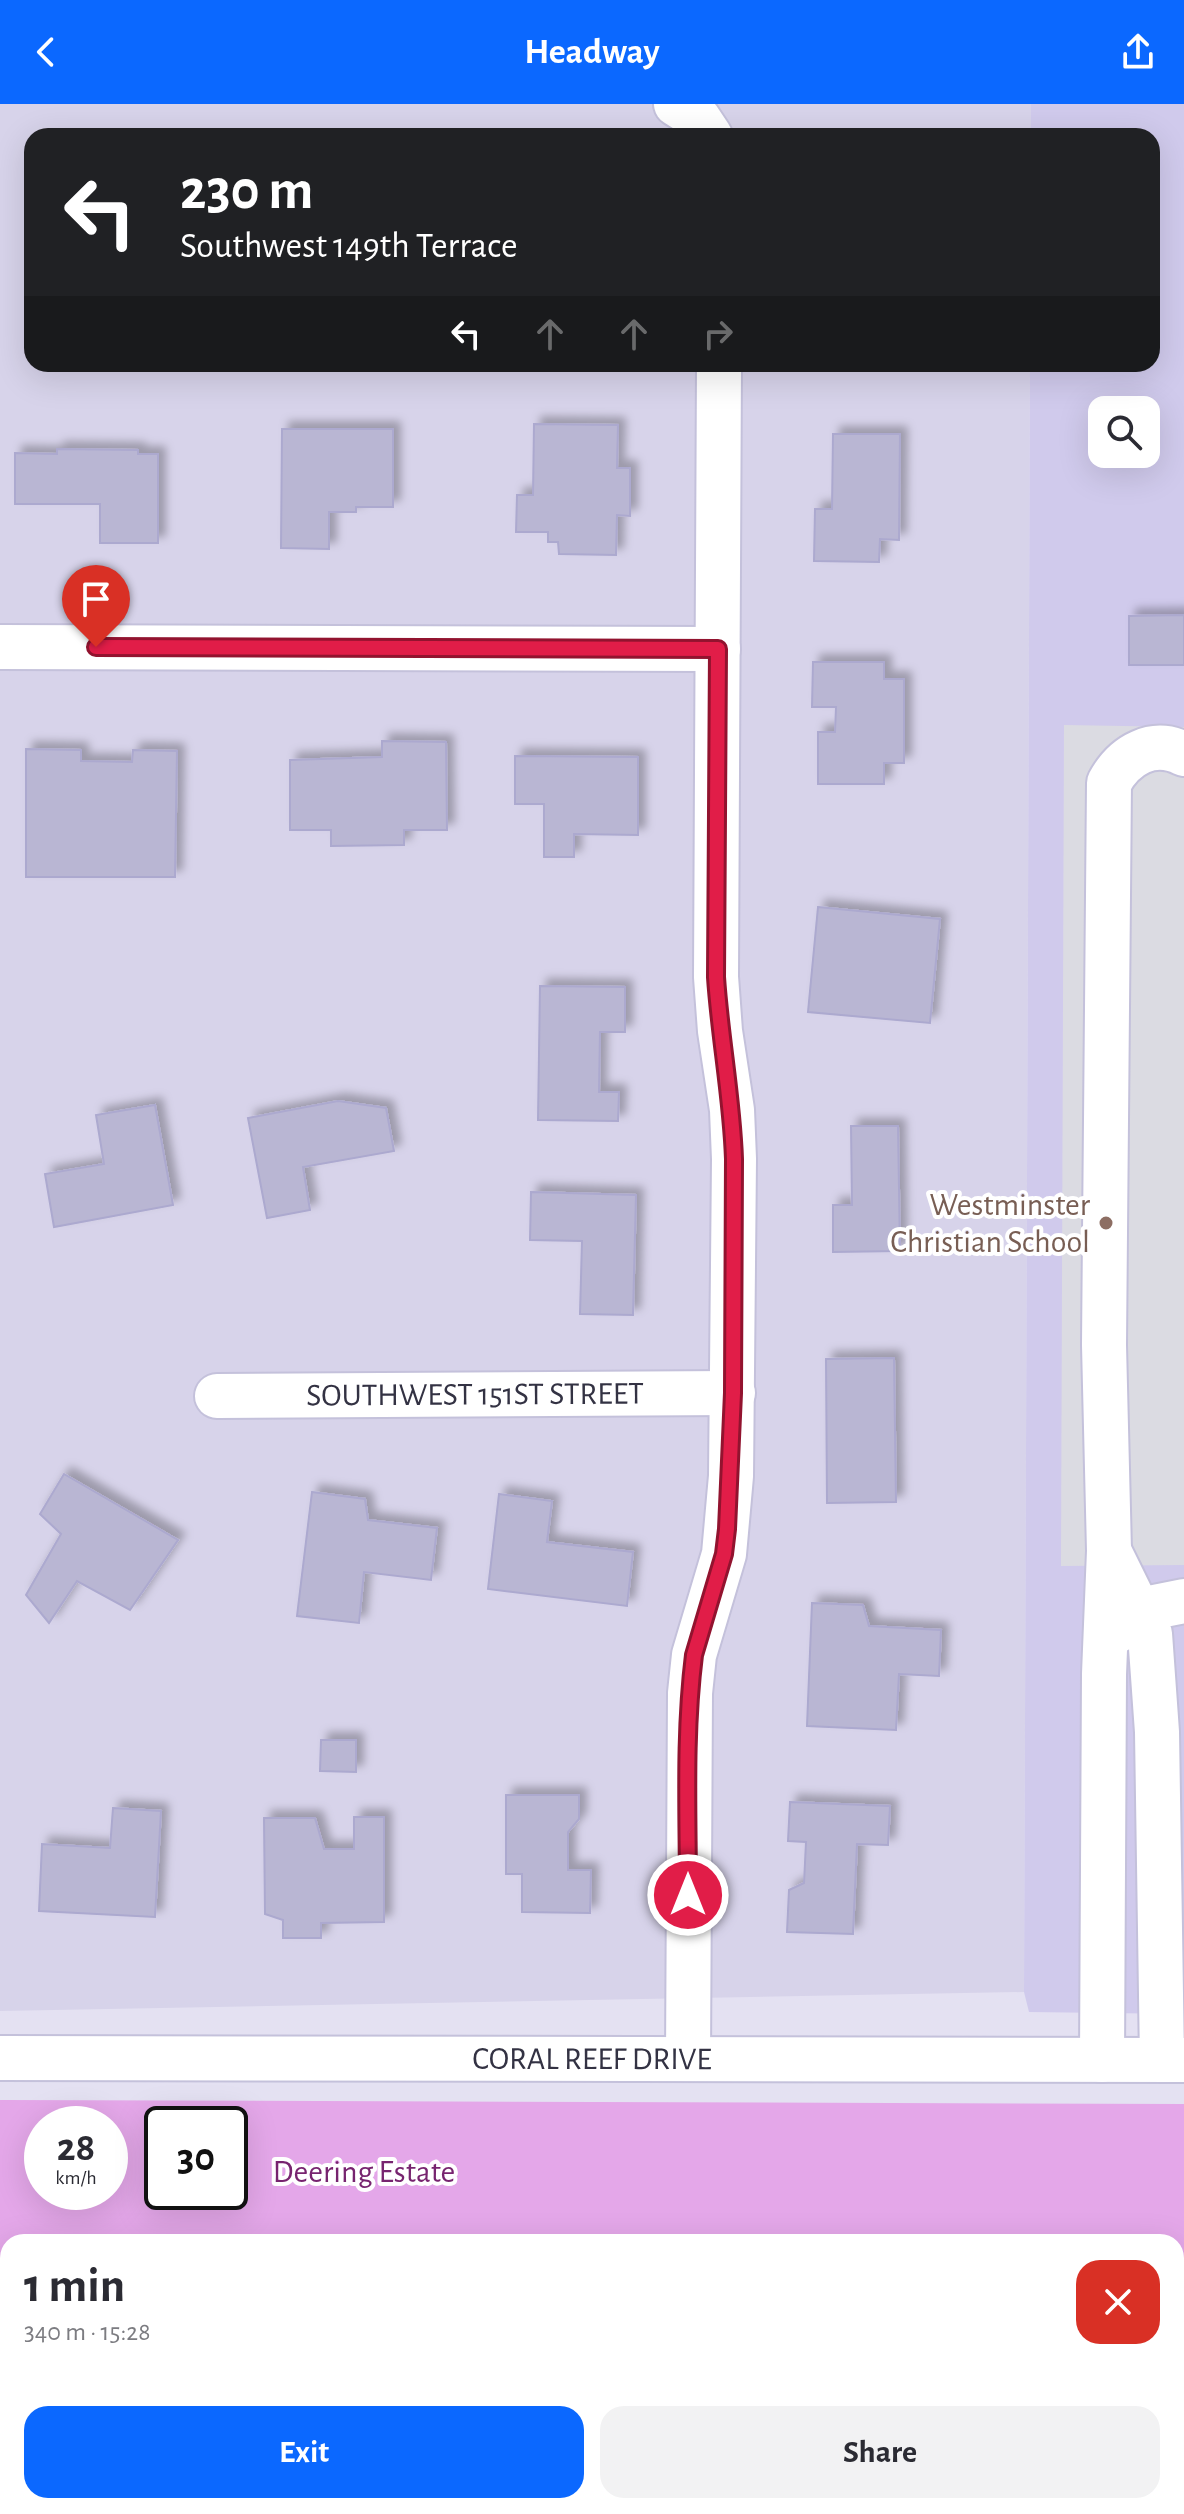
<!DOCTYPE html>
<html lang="en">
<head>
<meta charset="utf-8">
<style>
	body { margin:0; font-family:"Alegreya Sans",sans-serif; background:#f2f2f3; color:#2b2b33; height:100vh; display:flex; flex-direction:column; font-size:30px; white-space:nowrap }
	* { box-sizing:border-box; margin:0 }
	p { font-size:26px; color:#7c7c81 }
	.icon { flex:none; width:44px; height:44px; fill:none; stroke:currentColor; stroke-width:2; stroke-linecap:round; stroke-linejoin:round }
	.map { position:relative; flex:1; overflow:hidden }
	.side { position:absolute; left:0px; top:2130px; width:1184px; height:280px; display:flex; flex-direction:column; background:#fff; border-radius:24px 24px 0 0; box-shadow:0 8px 32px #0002 }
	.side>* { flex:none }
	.guide { position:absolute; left:24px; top:24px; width:1136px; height:244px; border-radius:24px; box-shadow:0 8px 32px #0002; background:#202124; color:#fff; overflow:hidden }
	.buttons { position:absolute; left:1088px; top:292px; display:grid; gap:16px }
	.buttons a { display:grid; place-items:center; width:72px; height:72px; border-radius:16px; background:#fff; box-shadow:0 8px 32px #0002; font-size:40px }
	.speed { position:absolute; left:24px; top:2002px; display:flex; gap:16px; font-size:40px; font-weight:700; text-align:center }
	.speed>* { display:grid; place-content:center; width:104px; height:104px; border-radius:50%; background:#fff; box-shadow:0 8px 32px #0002; line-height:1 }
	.speed small { font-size:20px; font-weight:400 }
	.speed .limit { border:4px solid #111; border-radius:12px; background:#fff; color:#111 }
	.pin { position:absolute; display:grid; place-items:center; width:68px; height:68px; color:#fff; margin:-82px -34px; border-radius:50% 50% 50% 0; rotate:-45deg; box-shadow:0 0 8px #0007 }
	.pin .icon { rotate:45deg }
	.me { position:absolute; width:88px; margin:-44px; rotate:0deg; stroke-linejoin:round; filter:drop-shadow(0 0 6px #0008) }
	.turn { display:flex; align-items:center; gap:28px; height:168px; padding:0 24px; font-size:36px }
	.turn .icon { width:104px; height:104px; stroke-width:2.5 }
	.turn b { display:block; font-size:56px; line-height:68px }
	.lanes { display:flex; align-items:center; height:76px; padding:0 24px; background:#0003; justify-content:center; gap:40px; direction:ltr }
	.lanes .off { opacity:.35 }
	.round { display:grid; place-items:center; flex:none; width:84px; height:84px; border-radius:24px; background:#f2f2f3 }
	.headline { display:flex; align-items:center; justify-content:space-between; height:136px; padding:0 24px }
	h1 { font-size:48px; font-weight:600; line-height:60px }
	.button { display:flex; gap:16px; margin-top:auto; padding:16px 24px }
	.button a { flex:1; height:92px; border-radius:24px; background:#0b68ff; color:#fff; font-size:32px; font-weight:600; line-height:92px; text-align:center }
	.button a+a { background:#f2f2f3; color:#2b2b33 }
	header { display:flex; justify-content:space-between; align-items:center; height:104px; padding:0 24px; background:#0b68ff; color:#fff; font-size:36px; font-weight:600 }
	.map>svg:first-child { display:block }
</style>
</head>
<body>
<header><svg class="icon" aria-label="back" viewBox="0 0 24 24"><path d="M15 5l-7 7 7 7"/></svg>Headway<svg class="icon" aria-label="share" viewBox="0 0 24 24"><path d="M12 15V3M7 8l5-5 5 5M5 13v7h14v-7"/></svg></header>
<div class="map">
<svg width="1184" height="2410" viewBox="0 0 1184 2410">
	<defs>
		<filter id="shadow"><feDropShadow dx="7" dy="-7" stdDeviation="4" flood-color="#0004"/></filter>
	</defs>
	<rect width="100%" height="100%" fill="#e4e1f2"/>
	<polygon fill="#d7d3ea" points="0,0 1031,0 1031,32 32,32 32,260 1030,260 1024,1888 0,1907"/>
	<path fill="#d0caec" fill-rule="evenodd" d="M1031,0H1184V1910L1029,1908L1024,1888L1030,260H1152V32H1031ZM1102,306H1146V350H1102Z"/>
	<path fill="#e4a7e9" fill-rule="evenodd" d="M0,1996L1184,2000V2410H0ZM42,2020H110V2088H42ZM162,2020H230V2088H162ZM8,2138H1176V2402H8Z"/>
	<polygon fill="#dbdbe2" points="1064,621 1184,623 1184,1461 1061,1462"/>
	<g fill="#b9b6d3" stroke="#aca9cf" stroke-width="2" filter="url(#shadow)">
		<polygon points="534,320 618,321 617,364 630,364 630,412 617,411 616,451 559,450 558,438 548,438 548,428 516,428 517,391 533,391"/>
		<polygon points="282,325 393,325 393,403 356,403 356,408 329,408 329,445 281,444"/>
		<polygon points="833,330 900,330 899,436 880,435 879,458 814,457 815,405 832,405"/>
		<polygon points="57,345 138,346 138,350 158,350 158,439 100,439 100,400 15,400 15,349 57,350"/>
		<polygon points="1184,511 1184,561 1129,561 1129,512"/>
		<polygon points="813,558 884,558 884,575 904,575 904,659 884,659 884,680 818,680 818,628 835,628 836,603 812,603"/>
		<polygon points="382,637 446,638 447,726 404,726 404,741 331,742 331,726 290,726 290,656 382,653"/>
		<polygon points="26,645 81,646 81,657 132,658 133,646 177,647 175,773 26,773"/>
		<polygon points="515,652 638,653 638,731 574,730 574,753 544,753 544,700 515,700"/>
		<polygon points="818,803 940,815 930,919 808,908"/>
		<polygon points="540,882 625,883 625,928 600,928 599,988 619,988 618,1017 538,1016"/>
		<polygon points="338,997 386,1004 394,1047 303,1063 310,1106 267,1114 248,1014"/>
		<polygon points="155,1001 173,1101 54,1123 45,1070 104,1060 96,1011"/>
		<polygon points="851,1022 898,1022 900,1147 833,1148 833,1101 852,1101"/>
		<polygon points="531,1088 636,1091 633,1211 580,1210 582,1137 530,1136"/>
		<polygon points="894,1254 896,1398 827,1399 826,1255"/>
		<polygon points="64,1370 178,1436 130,1506 77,1477 49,1519 26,1491 61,1430 40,1410"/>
		<polygon points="312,1388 365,1395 368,1416 437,1424 431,1476 364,1468 359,1519 297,1512"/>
		<polygon points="499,1390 552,1397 547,1438 633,1448 627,1502 488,1485"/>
		<polygon points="812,1499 863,1501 869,1522 941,1526 939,1572 899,1570 896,1626 807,1622"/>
		<polygon points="321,1636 356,1636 356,1668 320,1667"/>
		<polygon points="506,1691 579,1691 579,1715 568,1728 568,1766 591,1766 590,1809 522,1808 522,1770 506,1770"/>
		<polygon points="790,1698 890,1702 888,1741 857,1740 853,1830 787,1828 789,1786 804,1779 806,1738 788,1737"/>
		<polygon points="113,1704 161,1707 155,1813 39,1807 42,1740 110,1744"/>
		<polygon points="354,1713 384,1713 384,1818 321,1819 321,1834 283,1834 283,1816 265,1810 264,1714 315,1714 324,1745 354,1745"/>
	</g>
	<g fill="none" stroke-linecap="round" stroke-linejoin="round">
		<defs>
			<g id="minor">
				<polyline points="676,0 698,14 710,32"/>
				<polyline points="0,543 718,545"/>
				<path id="s1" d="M217,1292L733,1289"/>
				<polyline points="1110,1449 1150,1530 1157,1628 1162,1956"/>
				<polyline points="1119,1526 1139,1506 1184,1497"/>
				<path id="s2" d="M0,1954L1184,1956"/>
				<polyline points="688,1955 690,1589 694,1551 724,1450 731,1372 734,1055 732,1006 720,927 716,873 719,260"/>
				<path d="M1102,1956L1104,1570L1109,1447L1104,1241L1109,679C1124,651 1153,634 1184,650"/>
			</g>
		</defs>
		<use href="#minor" stroke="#c4c1db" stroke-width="48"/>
		<use href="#minor" stroke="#fff" stroke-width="44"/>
	</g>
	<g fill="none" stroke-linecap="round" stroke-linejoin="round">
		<defs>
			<path id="route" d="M96,543L718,545L716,873C720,934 732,994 734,1055L733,1289L727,1425L724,1450L694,1551C684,1631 688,1711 688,1791"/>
		</defs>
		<use href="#route" stroke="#92132f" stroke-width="20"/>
		<use href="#route" stroke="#e11d48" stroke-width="14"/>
	</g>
	<circle fill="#8d6e63" stroke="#fff" stroke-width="3" cx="1106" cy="1119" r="8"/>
	<g text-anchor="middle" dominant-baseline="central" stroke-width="8" stroke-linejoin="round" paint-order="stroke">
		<g font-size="32" fill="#785e54" stroke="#fff" text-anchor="end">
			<text x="1090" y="1101">Westminster<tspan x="1090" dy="37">Christian School</tspan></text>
		</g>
		<g font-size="32" fill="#333243" stroke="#fff">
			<text stroke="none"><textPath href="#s1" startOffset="258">SOUTHWEST 151ST STREET</textPath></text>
			<text stroke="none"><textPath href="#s2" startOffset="592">CORAL REEF DRIVE</textPath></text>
		</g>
		<g font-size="32" fill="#77246f" stroke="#fff">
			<text x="364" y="2068">Deering Estate</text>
		</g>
	</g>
</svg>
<div class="buttons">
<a><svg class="icon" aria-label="search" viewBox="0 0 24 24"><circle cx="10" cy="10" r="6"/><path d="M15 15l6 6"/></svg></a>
</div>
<div class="speed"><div>28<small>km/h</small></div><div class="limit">30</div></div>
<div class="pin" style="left:96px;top:543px;background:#d93025"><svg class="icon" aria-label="arrive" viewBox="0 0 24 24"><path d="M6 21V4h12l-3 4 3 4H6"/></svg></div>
<svg class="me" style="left:688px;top:1791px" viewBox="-20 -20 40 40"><circle r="17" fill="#e11d48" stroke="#fff" stroke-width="3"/><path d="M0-11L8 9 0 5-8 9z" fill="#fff"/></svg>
<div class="guide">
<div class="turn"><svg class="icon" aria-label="left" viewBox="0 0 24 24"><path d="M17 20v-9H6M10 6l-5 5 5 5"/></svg><div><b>230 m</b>Southwest 149th Terrace</div></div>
<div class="lanes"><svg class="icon" aria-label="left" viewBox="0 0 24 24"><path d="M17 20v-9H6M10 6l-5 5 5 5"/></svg><svg class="icon off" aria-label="ahead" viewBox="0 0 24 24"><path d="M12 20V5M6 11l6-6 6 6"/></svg><svg class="icon off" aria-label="ahead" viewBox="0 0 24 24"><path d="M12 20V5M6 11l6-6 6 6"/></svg><svg class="icon off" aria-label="right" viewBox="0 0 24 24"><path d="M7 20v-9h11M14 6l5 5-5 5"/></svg></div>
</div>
<section class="side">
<div class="headline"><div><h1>1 min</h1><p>340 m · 15:28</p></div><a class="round" style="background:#d93025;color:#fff"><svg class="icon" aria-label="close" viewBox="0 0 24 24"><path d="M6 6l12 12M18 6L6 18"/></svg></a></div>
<div class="button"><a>Exit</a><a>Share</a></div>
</section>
</div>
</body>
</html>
